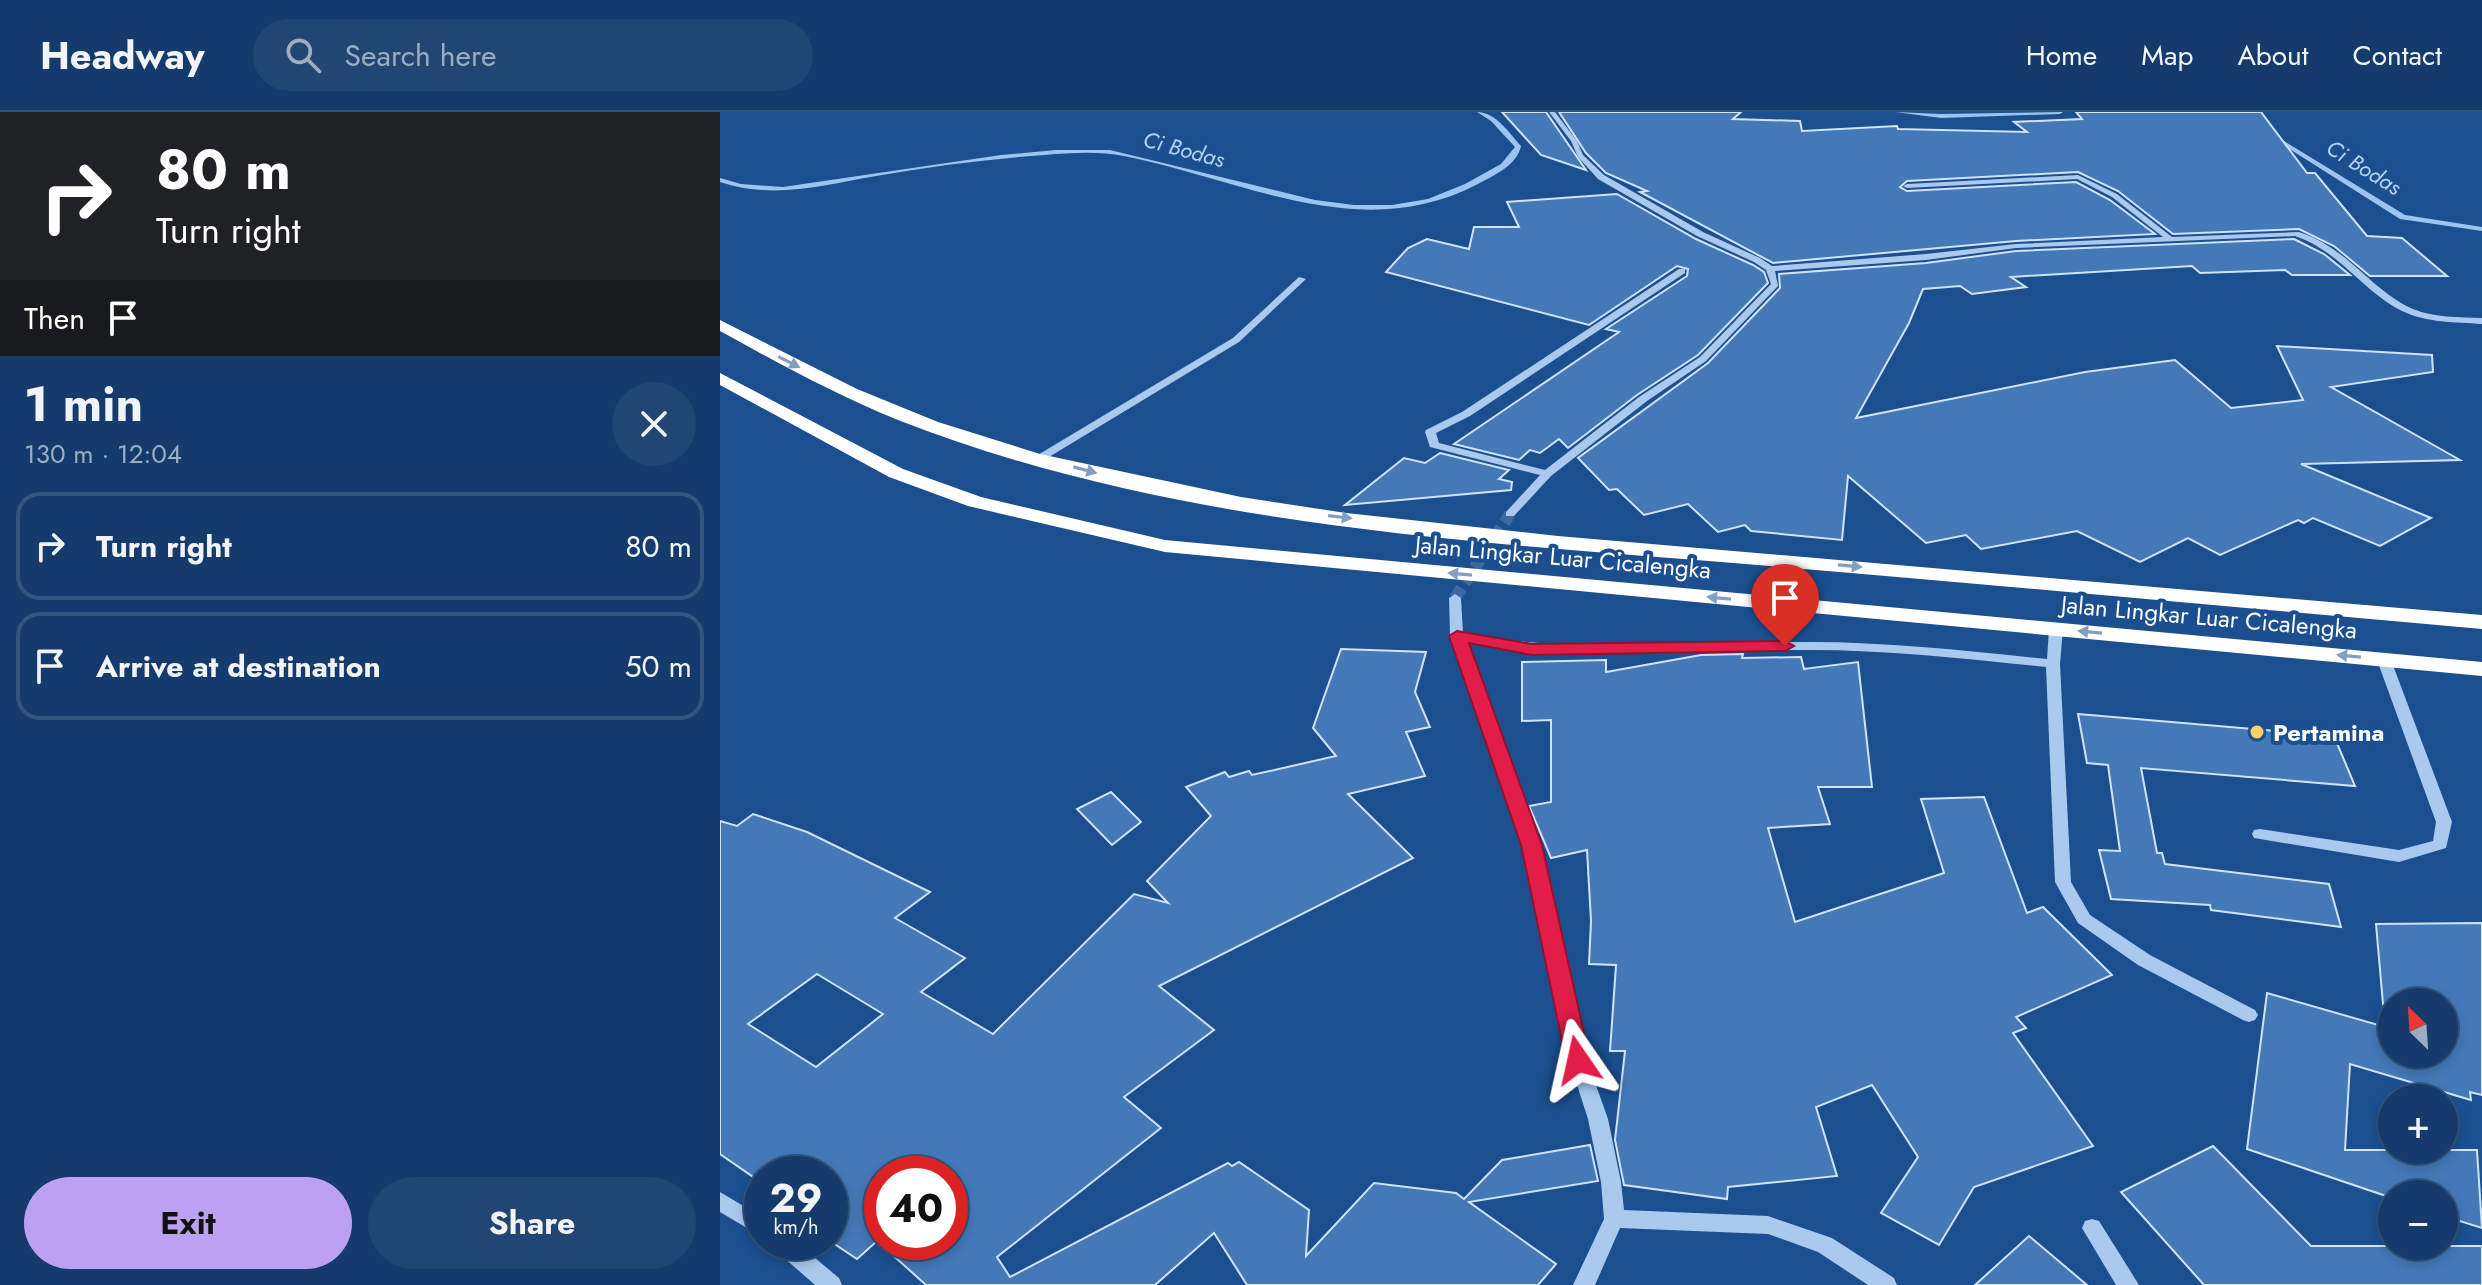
<!DOCTYPE html>
<html lang="en">
<head>
<meta charset="utf-8">
<style>
	body { margin:0; font-family:Jost,sans-serif; background:#214673; color:#f1f3f6; height:100vh; display:flex; flex-direction:column; font-size:30px; white-space:nowrap }
	* { box-sizing:border-box; margin:0 }
	p { font-size:26px; color:#9dadc1 }
	.icon { flex:none; width:44px; height:44px; fill:none; stroke:currentColor; stroke-width:2; stroke-linecap:round; stroke-linejoin:round }
	.map { position:relative; flex:1; overflow:hidden }
	.details { display:flex; flex-direction:column; background:#143b6b; width:720px }
	.details>* { flex:none }
	.hud { background:#202124; color:#fff; overflow:hidden }
	.needle { width:52px; rotate:335deg }
	.controls { position:absolute; left:1658px; top:876px; display:grid; gap:16px }
	.controls a { display:grid; place-items:center; width:80px; height:80px; border-radius:50%; background:#143b6b; box-shadow:0 4px 12px #0003,0 0 0 2px #33557e; font-size:40px }
	.speed { position:absolute; left:24px; top:1044px; display:flex; gap:16px; font-size:40px; font-weight:700; text-align:center }
	.speed>* { display:grid; place-content:center; width:104px; height:104px; border-radius:50%; background:#143b6b; box-shadow:0 4px 12px #0003,0 0 0 2px #33557e; line-height:1 }
	.speed small { font-size:20px; font-weight:400 }
	.speed .limit { border:12px solid #d22; background:#fff; color:#111 }
	.pin { position:absolute; display:grid; place-items:center; width:68px; height:68px; color:#fff; margin:-82px -34px; border-radius:50% 50% 50% 0; rotate:-45deg; box-shadow:0 0 8px #0007 }
	.pin .icon { rotate:45deg }
	.me { position:absolute; width:88px; margin:-44px; rotate:349deg; stroke-linejoin:round; filter:drop-shadow(0 0 6px #0008) }
	.turn { display:flex; align-items:center; gap:28px; height:168px; padding:0 24px; font-size:36px }
	.turn .icon { width:104px; height:104px; stroke-width:2.5 }
	.turn b { display:block; font-size:56px; line-height:68px }
	.then { display:flex; align-items:center; height:76px; padding:0 24px; background:#0003; gap:16px; font-size:30px }
	.round { display:grid; place-items:center; flex:none; width:84px; height:84px; border-radius:42px; background:#214673 }
	.headline { display:flex; align-items:center; justify-content:space-between; height:136px; padding:0 24px }
	h1 { font-size:48px; font-weight:700; line-height:60px }
	.cta { display:flex; gap:16px; margin-top:auto; padding:16px 24px }
	.cta a { flex:1; height:92px; border-radius:48px; background:#bca0f2; color:#111; font-size:32px; font-weight:700; line-height:92px; text-align:center }
	.cta a+a { background:#214673; color:#f1f3f6 }
	ul { padding:0; list-style:none }
	li { display:flex; align-items:center; gap:24px; height:108px; margin:0 16px 12px; padding:0 8px; border:4px solid #33557e; border-radius:24px }
	li div { flex:1 }
	li b { display:block; font-size:30px }
	li em { font-style:normal }
	header { display:flex; align-items:center; gap:48px; box-sizing:border-box; height:112px; padding:0 40px; background:#143b6b; border-bottom:2px solid #33557e }
	header strong { font-size:38px }
	nav { display:flex; gap:44px; margin-inline-start:auto; font-size:28px }
	.search { width:560px; height:72px; background:#214673; display:flex; align-items:center; gap:20px; box-sizing:border-box; padding:0 28px; border-radius:44px; color:#9dadc1; font-size:30px }
	main { display:flex; flex:1; min-height:0 }
	.map>svg:first-child { display:block }
</style>
</head>
<body>
<header>
<strong>Headway</strong>
<div class="search"><svg class="icon" aria-label="search" viewBox="0 0 24 24"><circle cx="10" cy="10" r="6"/><path d="M15 15l6 6"/></svg>Search here</div>
<nav><a>Home</a><a>Map</a><a>About</a><a>Contact</a></nav>
</header>
<main>
<section class="details">
<div class="hud">
<div class="turn"><svg class="icon" aria-label="right" viewBox="0 0 24 24"><path d="M7 20v-9h11M14 6l5 5-5 5"/></svg><div><b>80 m</b>Turn right</div></div>
<div class="then">Then<svg class="icon" aria-label="arrive" viewBox="0 0 24 24"><path d="M6 21V4h12l-3 4 3 4H6"/></svg></div>
</div>
<div class="headline"><div><h1>1 min</h1><p>130 m · 12:04</p></div><a class="round"><svg class="icon" aria-label="close" viewBox="0 0 24 24"><path d="M6 6l12 12M18 6L6 18"/></svg></a></div>
<ul>
<li><svg class="icon" aria-label="right" viewBox="0 0 24 24"><path d="M7 20v-9h11M14 6l5 5-5 5"/></svg><div><b>Turn right</b></div><em>80 m</em></li>
<li><svg class="icon" aria-label="arrive" viewBox="0 0 24 24"><path d="M6 21V4h12l-3 4 3 4H6"/></svg><div><b>Arrive at destination</b></div><em>50 m</em></li>
</ul>
<div class="cta"><a>Exit</a><a>Share</a></div>
</section>
<div class="map">
<svg width="1762" height="1173" viewBox="0 0 1762 1173">
	<rect width="100%" height="100%" fill="#1b4f8f"/>
	<g fill="none" stroke-linecap="round" stroke-linejoin="round">
		<g fill="#9cc4f0" fill-rule="evenodd">
			<path d="M757,0C776,0 789,21 801,34C797,53 775,63 758,72C639,134 522,67 404,44C378,39 350,41 325,43C268,47 212,54 156,64C103,73 53,88 0,70V66L21,72L63,75L281,43L336,38H390L595,88L634,93H672L708,87L745,72L781,52L795,35L771,9Z"/>
			<polygon points="1175,0 1221,2 1343,0 1340,2 1221,6"/>
			<polygon points="1551,21 1685,103 1762,115 1762,119 1680,107 1549,24"/>
		</g>
	</g>
	<g fill="#4478b7" stroke="#cfe3fa" stroke-width="2" fill-rule="evenodd">
		<polygon points="782,0 826,0 866,58 821,43"/>
		<polygon points="839,0 1021,0 1013,7 1080,9 1082,19 1177,14 1178,17 1307,20 1294,10 1362,7 1356,0 1541,0 1587,61 1595,61 1647,124 1682,126 1727,164 1650,164 1614,134 1579,117 1453,122 1398,79 1358,60 1187,69 1180,75 1187,79 1356,70 1390,88 1435,122 1296,129 1053,151 920,80 927,79 886,61 866,41"/>
		<polygon points="897,82 976,127 1033,153 1044,160 1048,171 978,243 917,283 848,336 839,327 820,341 810,338 799,348 734,332 899,220 886,217 967,164 968,157 957,154 869,213 666,160 688,136 707,127 749,137 754,115 799,115 787,90"/>
		<polygon points="1574,127 1604,142 1630,163 1572,163 1565,158 1480,161 1472,154 1291,165 1306,175 1252,182 1240,174 1203,177 1189,211 1136,306 1365,260 1455,248 1511,296 1583,288 1557,234 1712,243 1713,260 1611,275 1740,348 1581,352 1711,406 1660,434 1593,406 1584,411 1578,408 1500,443 1468,426 1420,450 1357,419 1261,437 1246,423 1206,431 1128,364 1122,428 1031,419 1025,413 998,420 968,392 924,403 897,377 889,378 858,346 988,251 1060,176 1059,162 1206,151 1296,139"/>
		<polygon points="720,341 789,358 779,367 792,370 791,378 625,393 684,346 705,351"/>
		<path d="M621,537L706,540L695,580L710,615L686,620L705,664L628,682L693,746L439,874L494,918L404,985L441,1016L277,1145L290,1165L508,1051L512,1054L519,1050L589,1098L586,1144L654,1071L736,1081L744,1087L782,1048L870,1033L878,1069L749,1090L836,1152L818,1173H527L494,1121L435,1173H206L157,1129L137,1147L110,1129V1062H42V1071L0,1042V709L17,714L33,702L87,720L210,780L175,806L245,846L201,880L273,922L414,782L448,791L427,769L491,704L466,675L505,660L509,665L529,659L532,663L616,644L593,616ZM97,862L163,902L96,955L28,912ZM162,1062H230V1130H162Z"/>
		<polygon points="1023,542 1022,546 1081,545 1084,557 1138,550 1152,675 1098,675 1110,712 1048,716 1075,810 1224,761 1201,687 1264,685 1307,801 1323,795 1392,863 1296,905 1306,916 1293,921 1373,1034 1254,1075 1219,1133 1161,1101 1198,1045 1152,973 1096,995 1117,1064 1008,1075 1007,1087 904,1073 895,1028 905,939 890,939 896,853 869,852 871,809 867,738 831,746 809,694 831,690 831,608 802,609 802,550 886,548 886,560 981,543"/>
		<polygon points="1358,602 1614,624 1635,674 1421,656 1437,741 1442,741 1445,752 1609,772 1621,815 1491,798 1490,793 1391,787 1379,738 1400,739 1388,653 1367,651"/>
		<polygon points="391,680 421,710 392,733 357,697"/>
		<path d="M1762,811V983L1750,980L1751,988L1630,952L1625,1038H1757L1762,1116L1724,1104V1082H1672V1086L1527,1037L1547,881L1665,915L1656,812ZM1672,890H1724V942H1672Z"/>
		<polygon points="1493,1034 1591,1134 1762,1134 1762,1173 1484,1173 1401,1080"/>
		<polygon points="1309,1124 1367,1173 1255,1173"/>
	</g>
	<g fill="none" stroke-linecap="round" stroke-linejoin="round">
		<polyline stroke="#3d69a0" stroke-width="12" stroke-dasharray="12 6" stroke-linecap="butt" points="735,486 790,402"/>
		<g fill="#a9c9ee" fill-rule="evenodd">
			<path d="M829,0H835L857,29L863,43L884,63L983,120L1040,146L1052,154L1206,142L1296,132L1443,125L1392,85L1357,67L1187,76L1183,74L1187,72L1358,63L1397,82L1452,125L1579,120C1630,137 1650,178 1693,197C1715,206 1739,205 1762,206V212C1735,210 1707,211 1682,199C1642,179 1621,140 1575,124L1296,136L1206,148L1055,159L1058,174L986,249L927,289L831,364L794,404H786V400L820,363L710,335L705,320L706,318L742,300L959,157H965V161L750,304L716,321L719,331L825,358L919,285L980,245L1051,172L1046,158L1034,150L977,124L878,67L858,45L851,29Z"/>
			<polygon points="579,165 586,167 519,230 324,348 316,348 316,344 513,226"/>
			<path d="M735,482L741,486L743,521C858,543 974,530 1090,530C1169,530 1248,539 1327,547L1329,517L1336,513L1341,514L1343,517L1340,552L1351,770L1370,803L1430,843L1535,898L1538,903L1535,908L1529,910L1523,908L1418,853L1358,811L1335,770L1326,555C1248,547 1169,538 1090,538C975,538 860,551 746,530L819,733L867,948L888,1007L901,1070L904,1098L1048,1104L1112,1126L1174,1166L1177,1173H1148L1098,1140L1048,1122L900,1116L875,1173H853L884,1107L881,1070L868,1007L849,948L803,733L730,524L729,486Z"/>
			<polygon points="1664,544 1671,548 1732,710 1726,736 1679,750 1534,726 1532,722 1534,718 1540,717 1679,738 1713,729 1716,710 1657,548"/>
			<polygon points="0,1080 42,1105 42,1125 0,1100"/>
			<polygon points="1372,1107 1379,1109 1419,1173 1396,1173 1362,1116 1365,1109"/>
			<polygon points="51,1130 76,1130 119,1166 122,1173 95,1173 54,1137"/>
		</g>
		<g fill="#fff" fill-rule="evenodd">
			<path d="M0,208L137,277L218,310L320,342L521,385L626,401L838,424L1762,503V517C1525,496 1287,474 1050,454C759,430 453,416 178,308C116,283 58,251 0,219Z"/>
			<polygon points="0,261 183,357 261,385 445,428 1762,550 1762,564 445,440 248,394 169,365 0,273"/>
		</g>
	</g>
	<defs><path id="oneway-solid" d="M-6-.8H1V-3.2L6.5 0L1 3.2V.8H-6Z" transform="scale(2)"/></defs>
	<g fill="#829ec1">
		<use href="#oneway-solid" transform="translate(69 250) rotate(27)"/>
		<use href="#oneway-solid" transform="translate(365 358) rotate(15)"/>
		<use href="#oneway-solid" transform="translate(620 405) rotate(7)"/>
		<use href="#oneway-solid" transform="translate(1130 454) rotate(5)"/>
		<use href="#oneway-solid" transform="translate(740 462) rotate(-175)"/>
		<use href="#oneway-solid" transform="translate(999 486) rotate(-175)"/>
		<use href="#oneway-solid" transform="translate(1370 520) rotate(-175)"/>
		<use href="#oneway-solid" transform="translate(1629 544) rotate(-175)"/>
	</g>
	<polygon fill="#e11d48" stroke="#92132f" stroke-width="2" points="737,519 812,532 1065,529 1074,534 1065,539 812,543 749,531 822,733 870,948 867,955 858,957 849,955 846,948 801,733 729,524"/>
	<circle fill="#ffd166" stroke="#1b4f8f" stroke-width="3" cx="1537" cy="620" r="8"/>
	<g text-anchor="middle" dominant-baseline="central" stroke-width="8" stroke-linejoin="round" paint-order="stroke">
		<g font-size="22" font-style="italic" fill="#b5d3f5" stroke="#1b4f8f">
			<text transform="translate(464 37) rotate(15)">Ci Bodas</text>
			<text transform="translate(1644 55) rotate(32)">Ci Bodas</text>
		</g>
		<g font-size="24" fill="#fff" stroke="#1b4f8f">
			<text transform="translate(843 445) rotate(5)">Jalan Lingkar Luar Cicalengka</text>
			<text transform="translate(1489 505) rotate(5)">Jalan Lingkar Luar Cicalengka</text>
		</g>
		<g font-size="24" font-weight="bold" fill="#fff" stroke="#1b4f8f" text-anchor="start">
			<text x="1553" y="620">Pertamina</text>
		</g>
	</g>
</svg>
<div class="controls">
<a><svg class="needle" viewBox="-14 -14 28 28"><path d="M0-13l5 13h-10z" fill="#e53935"/><path d="M0 13l5-13h-10z" fill="#9dadc1"/></svg></a>
<a>+</a>
<a>−</a>
</div>
<div class="speed"><div>29<small>km/h</small></div><div class="limit">40</div></div>
<div class="pin" style="left:1065px;top:534px;background:#d93025"><svg class="icon" aria-label="arrive" viewBox="0 0 24 24"><path d="M6 21V4h12l-3 4 3 4H6"/></svg></div>
<svg class="me" style="left:858px;top:948px" viewBox="-20 -20 40 40"><path d="M0-17L14 15 0 8-14 15z" fill="#e11d48" stroke="#fff" stroke-width="4"/></svg>
</div>
</main>
</body>
</html>
